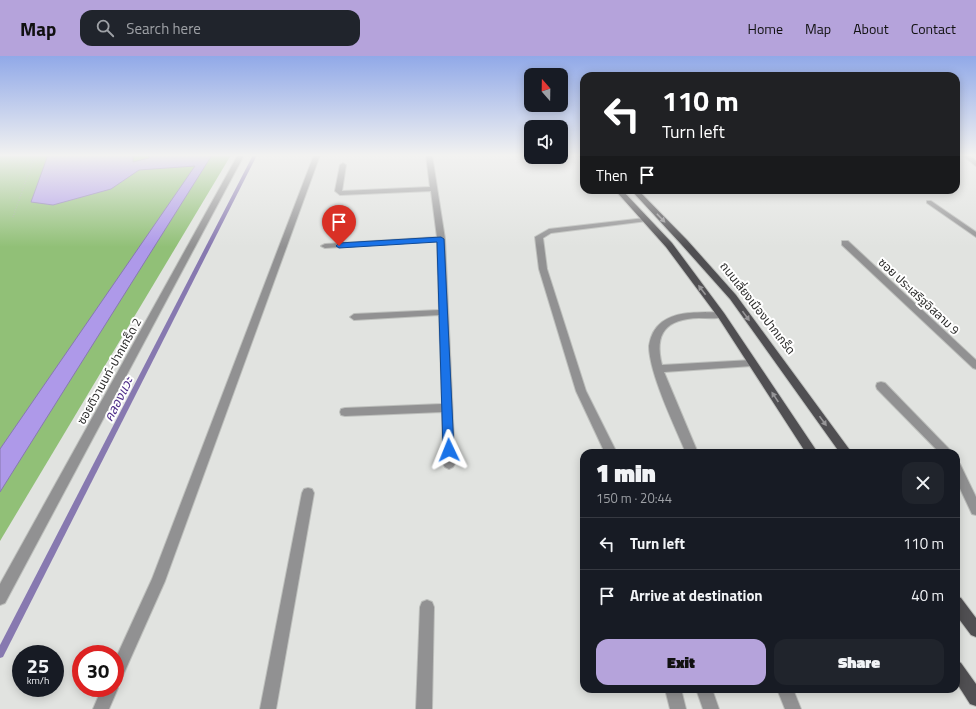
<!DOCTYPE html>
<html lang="en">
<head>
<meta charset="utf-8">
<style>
	body { margin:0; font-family:"Titillium Web","Noto Sans Thai",sans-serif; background:#20242c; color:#f1f3f6; height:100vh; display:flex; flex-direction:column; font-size:15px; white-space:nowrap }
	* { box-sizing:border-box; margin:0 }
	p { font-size:13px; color:#9ea1a6 }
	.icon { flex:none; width:22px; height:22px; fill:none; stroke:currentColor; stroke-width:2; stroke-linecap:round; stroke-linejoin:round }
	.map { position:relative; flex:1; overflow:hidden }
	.drawer { position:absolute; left:580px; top:393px; width:380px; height:244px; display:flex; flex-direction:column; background:#171b24; border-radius:12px; box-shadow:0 2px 10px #0003 }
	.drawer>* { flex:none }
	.top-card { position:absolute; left:580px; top:16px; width:380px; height:122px; border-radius:12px; box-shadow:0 2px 10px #0003; background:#202124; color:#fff; overflow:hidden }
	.needle { width:26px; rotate:340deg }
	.fabs { position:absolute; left:524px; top:12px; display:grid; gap:8px }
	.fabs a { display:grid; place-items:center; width:44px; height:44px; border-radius:8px; background:#171b24; box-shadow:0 2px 10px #0003; font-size:20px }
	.speed { position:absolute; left:12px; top:589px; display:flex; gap:8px; font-size:20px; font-weight:700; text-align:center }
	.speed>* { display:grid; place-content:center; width:52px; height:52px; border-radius:50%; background:#171b24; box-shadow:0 2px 10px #0003; line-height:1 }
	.speed small { font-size:10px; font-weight:400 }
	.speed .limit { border:6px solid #d22; background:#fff; color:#111 }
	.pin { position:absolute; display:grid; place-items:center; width:34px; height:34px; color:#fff; margin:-41px -17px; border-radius:50% 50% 50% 0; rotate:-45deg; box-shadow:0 0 4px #0007 }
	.pin .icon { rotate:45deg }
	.me { position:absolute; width:44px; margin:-22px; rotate:358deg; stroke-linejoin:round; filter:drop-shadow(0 0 3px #0008) }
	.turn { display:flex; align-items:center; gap:14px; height:84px; padding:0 16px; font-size:18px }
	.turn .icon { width:52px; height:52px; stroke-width:2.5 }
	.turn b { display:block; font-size:28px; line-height:34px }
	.then { display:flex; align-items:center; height:38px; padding:0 16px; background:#0003; gap:8px; font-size:15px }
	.round { display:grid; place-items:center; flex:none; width:42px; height:42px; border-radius:12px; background:#20242c }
	.overview { display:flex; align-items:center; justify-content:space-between; height:68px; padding:0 16px }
	h1 { font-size:24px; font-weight:800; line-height:30px }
	.button { display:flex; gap:8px; margin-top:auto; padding:8px 16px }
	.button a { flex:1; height:46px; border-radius:12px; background:#b5a3db; color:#111; font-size:16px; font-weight:800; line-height:46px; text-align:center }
	.button a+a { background:#20242c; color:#f1f3f6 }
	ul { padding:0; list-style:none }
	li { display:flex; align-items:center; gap:12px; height:52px; padding:0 16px; border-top:1px solid #363941 }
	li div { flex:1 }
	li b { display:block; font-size:15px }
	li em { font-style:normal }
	header { display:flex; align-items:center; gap:24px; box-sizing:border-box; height:56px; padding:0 20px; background:#b5a3db; color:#111 }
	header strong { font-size:19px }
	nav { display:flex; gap:22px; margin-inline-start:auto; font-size:14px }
	.search { width:280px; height:36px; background:#20242c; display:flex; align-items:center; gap:10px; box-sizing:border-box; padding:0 14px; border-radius:12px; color:#9ea1a6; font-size:15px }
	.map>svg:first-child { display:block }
</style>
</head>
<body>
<header>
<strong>Map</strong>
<div class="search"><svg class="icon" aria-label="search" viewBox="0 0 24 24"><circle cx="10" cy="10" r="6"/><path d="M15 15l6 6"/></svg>Search here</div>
<nav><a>Home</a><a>Map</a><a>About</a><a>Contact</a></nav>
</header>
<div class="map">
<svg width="976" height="653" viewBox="0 0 976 653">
	<rect width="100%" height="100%" fill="#e1e3e0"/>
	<polygon fill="#91c077" points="0,99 231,99 0,485"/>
	<polygon fill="#ae99e9" stroke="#8779b0" points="48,99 133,99 133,106 149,102 149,99 212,99 0,436 0,393 195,110 139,114 111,133 53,149 31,146"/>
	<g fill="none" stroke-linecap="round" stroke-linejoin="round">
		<polygon fill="#8779b0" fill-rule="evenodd" points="253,99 257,99 3,601 0,602 0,589"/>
		<defs>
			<g id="minor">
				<polygon points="238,99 244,99 5,547 0,549 0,528"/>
				<polygon points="314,99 320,99 165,525 120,626 116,628 118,632 109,653 93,653 102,632 115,632 115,604 152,523"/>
				<polygon points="426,99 432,99 445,183 455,408 453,411 449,413 445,411 443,408 442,356 345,360 341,359 340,356 341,353 345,352 442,348 439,259 354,264 350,261 354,258 439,254 437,185 325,192 321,190 325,188 437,181 431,135 340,139 335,135 340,109 343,107 346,109 342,135 430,131"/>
				<polygon points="962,99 969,99 976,105 976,110"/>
				<polygon points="927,145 931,145 976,176 976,181 927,147"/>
				<polygon points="645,162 649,164 647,165 551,177 543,182 547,213 586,335 617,397 605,397 576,335 539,213 535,181 549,173"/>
				<polygon points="842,185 848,185 976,304 976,313 973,312 842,189"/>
				<path d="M721,256L725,259L724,261C716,263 707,262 699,262C666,263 654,277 662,309L752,304L757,307L752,310L664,316L698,397H686C675,371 649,317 649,290C650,282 654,272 662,266C678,254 701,257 721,256Z"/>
				<polygon points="881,326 885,327 953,397 940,397 877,333 876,330 877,327"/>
				<polygon points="956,406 960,408 976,441 976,459 972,458 956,424"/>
				<polygon points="308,432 312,433 314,437 276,653 260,653 302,437 304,433"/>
				<polygon points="427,544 432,546 434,551 432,653 416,653 420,551 422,546"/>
				<polygon points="665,633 681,633 686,653 670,653"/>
				<polygon points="696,633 712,633 719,653 703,653"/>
				<polygon points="777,633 793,633 801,653 785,653"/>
			</g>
			<g id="major">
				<polygon points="578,99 584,99 584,104"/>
				<polygon points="615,134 622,134 672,187 724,257 818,397 806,397 718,261 666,191"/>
				<polygon points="631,134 638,134 687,184 736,239 852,397 840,397 730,243 681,188"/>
				<polygon points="956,540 961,542 976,562 976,581 971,579 956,559"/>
				<polygon points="956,604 961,607 976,628 976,650 970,648 956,626"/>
			</g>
		</defs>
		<use href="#minor" stroke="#bdbfbc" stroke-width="2"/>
		<use href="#major" stroke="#bdbfbc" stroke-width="2"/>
		<polyline stroke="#a6a7a5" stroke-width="1.5" stroke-dasharray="0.5 2" stroke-linecap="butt" points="13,161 35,99"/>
		<use href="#minor" fill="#919192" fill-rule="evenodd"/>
		<use href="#major" fill="#504f52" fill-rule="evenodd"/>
	</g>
	<defs><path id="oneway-solid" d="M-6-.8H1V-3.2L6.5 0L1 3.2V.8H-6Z"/></defs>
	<g fill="#969597">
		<use href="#oneway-solid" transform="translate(661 162) rotate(46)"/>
		<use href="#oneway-solid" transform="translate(702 234) rotate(-127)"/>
		<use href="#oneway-solid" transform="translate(746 260) rotate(54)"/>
		<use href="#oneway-solid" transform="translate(775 341) rotate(-124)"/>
		<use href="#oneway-solid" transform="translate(823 365) rotate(54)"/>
	</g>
	<linearGradient id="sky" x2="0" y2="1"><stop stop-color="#91a9e8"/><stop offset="0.52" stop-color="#f2f2f1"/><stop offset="1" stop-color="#f2f2f1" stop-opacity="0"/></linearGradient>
	<rect width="976" height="191" fill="url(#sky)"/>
	<polygon fill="#1a73e8" stroke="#114b97" points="441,181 444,183 454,394 452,397 449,398 445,397 443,394 437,186 339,192 336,190 339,187"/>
	<g text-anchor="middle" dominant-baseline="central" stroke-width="4" stroke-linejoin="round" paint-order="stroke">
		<g font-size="12" fill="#2d2d2c" stroke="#fff">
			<text transform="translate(919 240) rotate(43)">ซอย ประเสริฐอิสลาม 9</text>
			<text transform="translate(758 252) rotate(52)">ถนนเลี่ยงเมืองปากเกร็ด</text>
			<text transform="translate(109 315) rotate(-61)">ซอยติวานนท์-ปากเกร็ด 2</text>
		</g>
		<g font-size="13" font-style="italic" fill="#4e2d89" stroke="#fff">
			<text transform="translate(118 343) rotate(-63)">คลองแวะ</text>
		</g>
	</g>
</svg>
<div class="fabs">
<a><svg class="needle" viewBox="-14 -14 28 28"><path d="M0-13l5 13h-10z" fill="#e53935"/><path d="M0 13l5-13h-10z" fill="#9ea1a6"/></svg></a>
<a><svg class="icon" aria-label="sound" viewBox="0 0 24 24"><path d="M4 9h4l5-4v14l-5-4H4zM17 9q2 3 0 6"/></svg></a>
</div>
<div class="speed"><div>25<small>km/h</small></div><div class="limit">30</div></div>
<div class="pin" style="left:339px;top:190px;background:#d93025"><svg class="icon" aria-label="arrive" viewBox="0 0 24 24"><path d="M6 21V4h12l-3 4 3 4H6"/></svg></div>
<svg class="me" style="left:449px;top:394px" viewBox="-20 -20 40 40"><path d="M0-17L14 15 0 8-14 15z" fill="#1a73e8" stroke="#fff" stroke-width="4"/></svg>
<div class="top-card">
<div class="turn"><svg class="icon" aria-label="left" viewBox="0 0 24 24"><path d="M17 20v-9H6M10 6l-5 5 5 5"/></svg><div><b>110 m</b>Turn left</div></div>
<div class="then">Then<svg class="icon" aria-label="arrive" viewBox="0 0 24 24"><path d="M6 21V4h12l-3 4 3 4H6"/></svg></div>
</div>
<section class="drawer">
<div class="overview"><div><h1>1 min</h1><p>150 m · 20:44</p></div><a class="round"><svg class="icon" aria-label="close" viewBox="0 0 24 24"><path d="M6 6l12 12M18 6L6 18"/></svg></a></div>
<ul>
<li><svg class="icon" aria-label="left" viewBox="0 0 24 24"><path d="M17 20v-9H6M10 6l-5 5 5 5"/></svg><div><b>Turn left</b></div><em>110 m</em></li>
<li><svg class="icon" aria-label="arrive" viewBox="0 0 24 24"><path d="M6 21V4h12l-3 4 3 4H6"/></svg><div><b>Arrive at destination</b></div><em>40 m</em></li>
</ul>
<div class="button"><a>Exit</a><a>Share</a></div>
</section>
</div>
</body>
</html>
